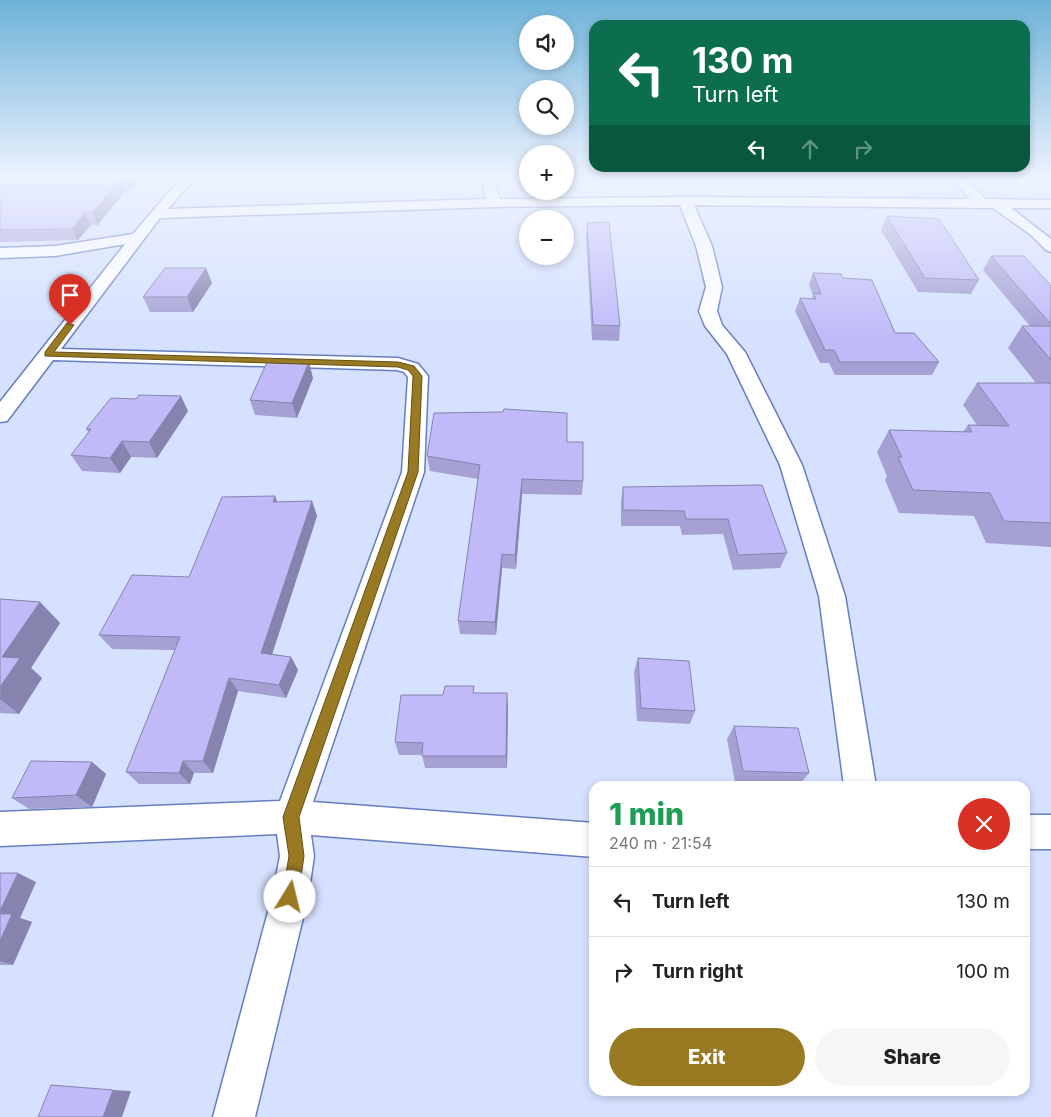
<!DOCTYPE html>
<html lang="en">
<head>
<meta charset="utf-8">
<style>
	body { margin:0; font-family:Inter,sans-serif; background:#f6f6f6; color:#222; height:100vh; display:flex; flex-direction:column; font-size:19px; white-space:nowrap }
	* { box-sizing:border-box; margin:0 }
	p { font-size:16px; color:#767676 }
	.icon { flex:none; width:28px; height:28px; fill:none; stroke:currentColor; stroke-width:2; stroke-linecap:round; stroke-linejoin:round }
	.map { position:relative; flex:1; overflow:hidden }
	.details { position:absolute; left:589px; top:781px; width:441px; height:315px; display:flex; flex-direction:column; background:#fff; border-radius:15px; box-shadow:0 2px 8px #0003 }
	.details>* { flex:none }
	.top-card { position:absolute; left:589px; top:20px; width:441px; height:152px; border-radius:15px; box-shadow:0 2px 8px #0003; background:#0b6e4f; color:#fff; overflow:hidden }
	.buttons { position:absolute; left:519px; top:15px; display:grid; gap:10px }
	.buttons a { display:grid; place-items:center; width:55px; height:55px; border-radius:50%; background:#fff; box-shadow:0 2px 8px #0003; font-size:25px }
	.pin { position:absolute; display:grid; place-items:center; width:42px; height:42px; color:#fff; margin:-51px -21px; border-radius:50% 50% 50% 0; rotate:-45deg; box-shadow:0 0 5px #0007 }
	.pin .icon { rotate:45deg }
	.me { position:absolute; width:55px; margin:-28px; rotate:9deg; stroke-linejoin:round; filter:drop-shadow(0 0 4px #0008) }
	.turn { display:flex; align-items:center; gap:18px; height:105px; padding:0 20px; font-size:22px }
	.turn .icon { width:65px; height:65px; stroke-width:2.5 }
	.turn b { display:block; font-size:35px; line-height:42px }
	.lanes { display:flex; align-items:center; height:48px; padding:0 20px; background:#0003; justify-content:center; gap:25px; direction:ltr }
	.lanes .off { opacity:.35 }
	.round { display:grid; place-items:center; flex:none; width:52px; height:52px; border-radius:26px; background:#f6f6f6 }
	.summary { display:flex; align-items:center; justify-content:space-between; height:85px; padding:0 20px }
	h1 { font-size:30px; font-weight:800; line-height:38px; color:#1e9e55 }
	.button { display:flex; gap:10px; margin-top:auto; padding:10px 20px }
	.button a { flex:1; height:58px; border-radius:30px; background:#997a23; color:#fff; font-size:20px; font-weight:800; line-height:58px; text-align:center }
	.button a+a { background:#f6f6f6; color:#222 }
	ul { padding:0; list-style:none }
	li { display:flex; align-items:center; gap:15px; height:70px; padding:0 20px; border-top:1px solid #e0e0e0 }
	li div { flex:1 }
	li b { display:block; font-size:19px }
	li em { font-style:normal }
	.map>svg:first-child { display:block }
</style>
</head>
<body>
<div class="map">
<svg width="1051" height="1117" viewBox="0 0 1051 1117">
	<rect width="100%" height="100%" fill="#d5e1ff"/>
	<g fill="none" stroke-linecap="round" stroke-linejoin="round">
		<defs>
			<g id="street">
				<polygon points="181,178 195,178 168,209 486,199 482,178 494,178 500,199 685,197 970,199 952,178 966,178 985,199 1051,200 1051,208 1011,208 1051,239 1051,252 1046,250 1031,235 993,208 694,205 712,246 722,287 717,311 722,325 745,352 802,465 845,596 876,786 844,786 819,596 780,465 727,354 705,326 699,311 706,287 696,246 680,205 494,207 160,218 61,349 398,358 418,364 428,376 424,472 313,802 594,823 594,857 311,835 314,856 308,897 255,1117 213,1117 272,897 280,856 277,834 0,846 0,812 280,801 402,472 408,377 404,372 397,370 53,360 7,421 0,422 0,402 125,244 55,256 0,258 0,248 55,246 133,234"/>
				<rect x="1025" y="815" width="26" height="34"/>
			</g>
		</defs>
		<use href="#street" stroke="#667ec1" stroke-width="3"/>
		<use href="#street" fill="#fff" fill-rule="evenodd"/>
	</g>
	<g fill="#a5a1d5">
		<polygon points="0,178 142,178 131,190 126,190 98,225 91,225 78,240 0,242"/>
		<polygon points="887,216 979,280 971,294 918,292 881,230"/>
		<polygon points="587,223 620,326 619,341 592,340 586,237"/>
		<polygon points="991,256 1051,286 1051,547 986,543 974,516 899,513 885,480 887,476 877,452 889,430 963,432 968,425 977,425 963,405 977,383 1036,383 1008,348 1022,326 1030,326 983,270"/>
		<polygon points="813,273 843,278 895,333 939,362 932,375 835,375 829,363 820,363 795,311 800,298 812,299 813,295 809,285"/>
		<polygon points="212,283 193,312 150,312 143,297"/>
		<polygon points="313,378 297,418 255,415 250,400"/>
		<polygon points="188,411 157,458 131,457 120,473 82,471 71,455 89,433 86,429"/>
		<polygon points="567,442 583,481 582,495 522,494 516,569 502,568 496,635 460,634 458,621 478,479 430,471 427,456"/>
		<polygon points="762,485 787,553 780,568 733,570 723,534 682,535 680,526 621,526 621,502 623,487"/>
		<polygon points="275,496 277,502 312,501 317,516 272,654 291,657 298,670 286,698 238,691 213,773 194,773 190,784 139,784 126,772 175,650 112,649 99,635 189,577"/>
		<polygon points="0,599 40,602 60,623 31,668 42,678 19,714 0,713"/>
		<polygon points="638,658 695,711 690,724 637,721 634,672"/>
		<polygon points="475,693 508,706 507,768 425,768 422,755 399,755 395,742 443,695"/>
		<polygon points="734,726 809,773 800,784 735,782 727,739"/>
		<polygon points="92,762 106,774 92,807 29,809 12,798"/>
		<polygon points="0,873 36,882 20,918 32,922 13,965 0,965"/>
	</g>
	<g fill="#8683ae">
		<polygon points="122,178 126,190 98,225 92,213"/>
		<polygon points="126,178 142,178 131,190"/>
		<polygon points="85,213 91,225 78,240 72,229"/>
		<polygon points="206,268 212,283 193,312 187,297"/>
		<polygon points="309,362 313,378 297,418 292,403"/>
		<polygon points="181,396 188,411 157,458 149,442"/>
		<polygon points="122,441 131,457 120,473 110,458"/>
		<polygon points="522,479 522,494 516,569 515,555"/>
		<polygon points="275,496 281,511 273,502"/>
		<polygon points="312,501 317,516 268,667 261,653"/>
		<polygon points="502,554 502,568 496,635 495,622"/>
		<polygon points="40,602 60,623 31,668 42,678 19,714 0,699 2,657"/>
		<polygon points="291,657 298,670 286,698 279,685"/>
		<polygon points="229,678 238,691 213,773 203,761"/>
		<polygon points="507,693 508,706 507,768 506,756"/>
		<polygon points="183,761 194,773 190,784 179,773"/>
		<polygon points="92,762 106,774 92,807 76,795"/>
		<polygon points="18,873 36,882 20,918 32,922 13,965 0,961 0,911"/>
		<polygon points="113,1090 131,1091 122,1117 103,1117"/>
	</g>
	<g fill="#c0bbf8" stroke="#8683ae">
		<polygon points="0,178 127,178 122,178 92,213 85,213 72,229 0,230"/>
		<polygon points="887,216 939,219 979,280 925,278"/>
		<polygon points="609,222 620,326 593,325 587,223"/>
		<polygon points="991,256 1024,256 1051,286 1051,322 1049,322"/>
		<polygon points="165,268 206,268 187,297 143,297"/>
		<polygon points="813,273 841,274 843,278 872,280 895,333 914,333 939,362 840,362 834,350 825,350 800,298 816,299 813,293 821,294"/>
		<polygon points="1022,326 1051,326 1051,360"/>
		<polygon points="267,362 309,362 292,403 250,400"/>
		<polygon points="977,383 1051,383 1051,523 1004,521 990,493 913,490 898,457 902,457 889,430 972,432 968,425 1009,426"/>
		<polygon points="139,395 181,396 149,442 122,441 110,458 71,455 91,429 86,429 111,398 136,399"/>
		<polygon points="504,409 567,413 567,442 583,442 583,481 522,479 515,555 502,554 495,622 458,621 480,465 427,456 434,413 503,412"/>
		<polygon points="762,485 787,553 738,555 728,519 686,519 684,511 623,510 623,487"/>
		<polygon points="275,496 273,502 312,501 261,653 291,657 279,685 229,678 203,761 183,761 179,773 126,772 180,637 99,635 132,575 189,577 222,497"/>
		<polygon points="0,599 40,602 2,657 20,658 0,687"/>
		<polygon points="638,658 689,661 695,711 641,708"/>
		<polygon points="445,686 474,686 473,693 507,693 506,756 422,756 423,743 395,742 401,695 443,695"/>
		<polygon points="734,726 798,728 809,773 743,771"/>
		<polygon points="31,761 92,762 76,795 12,798"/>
		<polygon points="0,873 18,873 0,911"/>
		<polygon points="0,914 12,914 0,941"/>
		<polygon points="51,1085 113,1090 103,1117 38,1117"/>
	</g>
	<linearGradient id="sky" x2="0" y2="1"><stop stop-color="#6eb3d8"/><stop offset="0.53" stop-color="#ecf2ff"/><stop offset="1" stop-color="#ecf2ff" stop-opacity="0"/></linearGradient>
	<rect width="1051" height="334" fill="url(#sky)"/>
	<polygon fill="#997a23" stroke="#634f17" points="67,323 74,325 54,352 398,362 414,366 422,376 418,472 299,817 304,856 298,897 296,903 290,905 284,903 282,897 289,856 283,817 408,472 413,376 408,370 398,367 45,356 45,352"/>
</svg>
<div class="buttons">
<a><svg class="icon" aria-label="sound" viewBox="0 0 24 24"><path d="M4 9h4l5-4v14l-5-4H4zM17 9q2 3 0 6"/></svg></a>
<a><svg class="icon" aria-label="search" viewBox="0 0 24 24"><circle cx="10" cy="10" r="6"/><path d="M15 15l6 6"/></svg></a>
<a>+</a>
<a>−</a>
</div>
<div class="pin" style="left:70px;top:325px;background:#d93025"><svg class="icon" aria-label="arrive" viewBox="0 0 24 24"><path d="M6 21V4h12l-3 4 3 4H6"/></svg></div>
<svg class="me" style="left:290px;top:897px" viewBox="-20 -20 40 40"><circle r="19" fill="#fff"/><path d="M0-13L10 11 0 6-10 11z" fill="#997a23"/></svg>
<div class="top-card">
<div class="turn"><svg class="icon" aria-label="left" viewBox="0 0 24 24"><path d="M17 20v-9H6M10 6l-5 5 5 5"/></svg><div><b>130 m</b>Turn left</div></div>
<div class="lanes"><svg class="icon" aria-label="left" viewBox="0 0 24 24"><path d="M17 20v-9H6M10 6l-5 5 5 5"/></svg><svg class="icon off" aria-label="ahead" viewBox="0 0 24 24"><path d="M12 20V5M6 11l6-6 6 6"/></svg><svg class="icon off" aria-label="right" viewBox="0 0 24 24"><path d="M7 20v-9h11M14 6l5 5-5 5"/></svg></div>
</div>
<section class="details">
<div class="summary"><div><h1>1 min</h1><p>240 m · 21:54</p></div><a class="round" style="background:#d93025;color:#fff"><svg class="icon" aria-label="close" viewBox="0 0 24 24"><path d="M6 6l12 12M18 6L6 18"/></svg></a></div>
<ul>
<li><svg class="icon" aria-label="left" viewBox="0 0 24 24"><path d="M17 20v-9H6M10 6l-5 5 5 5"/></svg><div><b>Turn left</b></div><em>130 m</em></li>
<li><svg class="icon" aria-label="right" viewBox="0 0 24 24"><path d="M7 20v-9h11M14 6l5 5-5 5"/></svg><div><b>Turn right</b></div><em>100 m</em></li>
</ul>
<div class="button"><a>Exit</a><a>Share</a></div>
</section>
</div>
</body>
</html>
